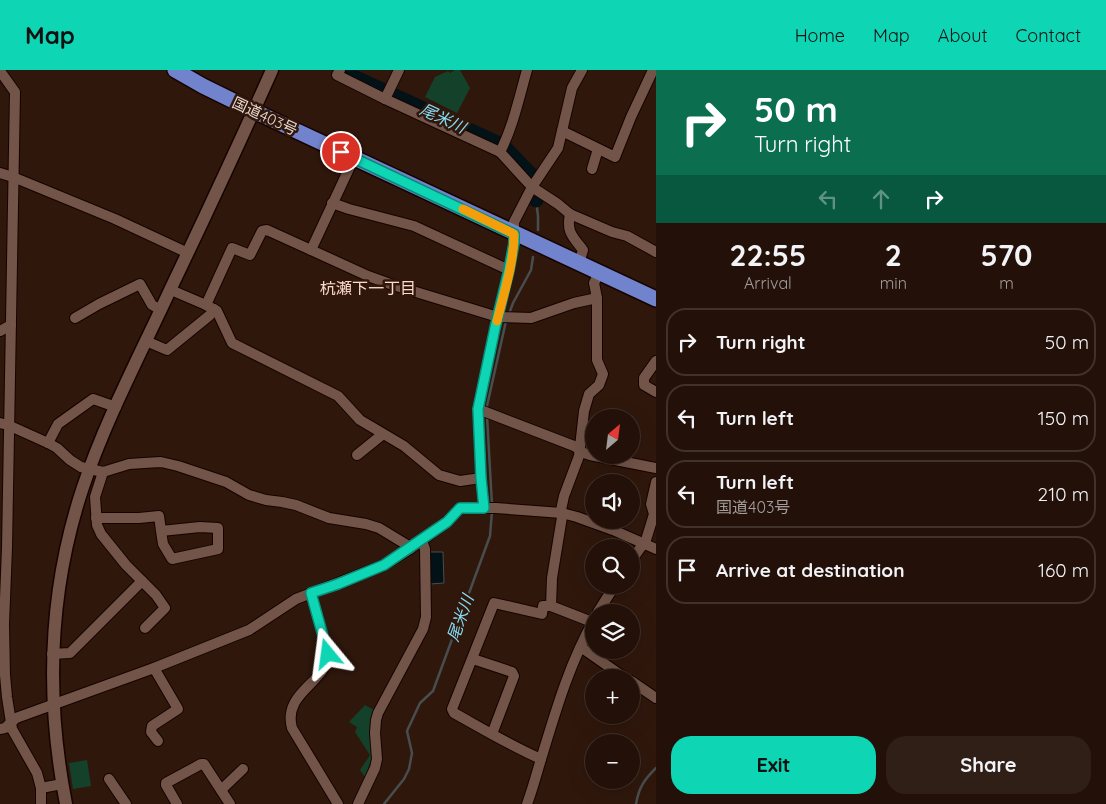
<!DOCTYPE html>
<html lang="en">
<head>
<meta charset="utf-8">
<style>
	body { margin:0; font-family:Quicksand,"Noto Sans JP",sans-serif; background:#2f1f17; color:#f1f3f6; height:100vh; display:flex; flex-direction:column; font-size:19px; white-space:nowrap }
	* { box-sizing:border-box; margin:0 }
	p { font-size:16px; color:#a39d9c }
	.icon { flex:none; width:28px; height:28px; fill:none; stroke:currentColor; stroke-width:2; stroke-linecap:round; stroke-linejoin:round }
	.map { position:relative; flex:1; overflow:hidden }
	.side { display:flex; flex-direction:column; background:#231109; width:450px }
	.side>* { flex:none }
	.hud { background:#0b6e4f; color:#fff; overflow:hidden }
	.needle { width:32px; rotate:28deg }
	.tools { position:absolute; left:585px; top:339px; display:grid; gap:10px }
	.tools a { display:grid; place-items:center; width:55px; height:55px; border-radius:50%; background:#231109; box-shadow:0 5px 20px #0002,0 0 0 1px #40312a; font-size:25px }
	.pin { position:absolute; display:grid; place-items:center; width:42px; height:42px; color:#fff; margin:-21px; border:2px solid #fff; border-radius:50%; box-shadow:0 1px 5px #0007 }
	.me { position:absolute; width:55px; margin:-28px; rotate:344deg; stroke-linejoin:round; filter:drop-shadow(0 0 4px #0008) }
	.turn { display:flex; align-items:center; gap:18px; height:105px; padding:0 15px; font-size:22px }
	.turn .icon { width:65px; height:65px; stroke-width:2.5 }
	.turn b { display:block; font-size:35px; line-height:42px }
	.lanes { display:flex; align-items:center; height:48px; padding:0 15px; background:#0003; justify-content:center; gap:25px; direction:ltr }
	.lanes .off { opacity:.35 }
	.eta { display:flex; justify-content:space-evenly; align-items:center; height:85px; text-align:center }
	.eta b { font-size:30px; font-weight:800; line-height:35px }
	.button { display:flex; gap:10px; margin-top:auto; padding:10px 15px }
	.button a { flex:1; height:58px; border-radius:20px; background:#0ed5b4; color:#111; font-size:20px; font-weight:800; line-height:58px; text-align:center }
	.button a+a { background:#2f1f17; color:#f1f3f6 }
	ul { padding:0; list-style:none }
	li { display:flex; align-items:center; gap:15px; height:68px; margin:0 10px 8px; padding:0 5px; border:2px solid #40312a; border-radius:20px }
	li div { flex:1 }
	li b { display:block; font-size:19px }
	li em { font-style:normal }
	header { display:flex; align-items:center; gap:30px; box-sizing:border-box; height:70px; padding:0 25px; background:#0ed5b4; color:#111 }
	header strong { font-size:24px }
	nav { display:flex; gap:28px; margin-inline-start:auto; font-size:18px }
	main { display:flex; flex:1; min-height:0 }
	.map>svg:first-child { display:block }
</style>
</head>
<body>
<header>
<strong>Map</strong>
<nav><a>Home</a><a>Map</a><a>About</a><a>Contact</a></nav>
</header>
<main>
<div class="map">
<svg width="656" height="734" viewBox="0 0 656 734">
	<rect width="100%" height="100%" fill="#2f170c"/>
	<g fill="#144129">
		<polygon points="455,0 460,0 470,18 457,43 425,27 435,7 448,1 450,3"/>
		<polygon points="365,635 374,640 371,648 370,662 372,687 365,707 360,700 370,685 355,662 357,657 349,652"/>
		<polygon points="87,690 91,716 73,719 69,693"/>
	</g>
	<polygon fill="#031216" stroke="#484d4e" points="430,482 443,482 444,513 430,514"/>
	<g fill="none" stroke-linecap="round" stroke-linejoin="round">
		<g stroke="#484d4e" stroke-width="2.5">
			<polyline points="536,130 538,146 538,160"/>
			<polyline points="509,244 513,233 531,200 533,187"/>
			<polyline points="487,336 506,251"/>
			<polyline points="487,346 492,435"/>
			<polyline points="384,734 404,709 409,699 412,683 407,661 420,633 433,621 490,466 492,441"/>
			<path d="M636,734C639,717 644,710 656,698"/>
		</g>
		<g stroke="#031216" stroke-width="15">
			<polyline points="345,3 497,73 507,80 532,106"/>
			<polyline points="536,126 536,130"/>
		</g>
		<defs>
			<g id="minor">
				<polyline points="340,0 337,5 385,29 500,82 532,117 558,134 570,144 612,162 627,166 656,182"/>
				<polyline points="0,1 15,22 7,478 4,554 5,605 7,627 12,659 37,703 41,718 41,734"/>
				<polyline points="385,29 399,0"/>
				<polyline points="562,61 615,87 631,47 653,0"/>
				<path d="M500,82C513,57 519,28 527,0"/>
				<polyline points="592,99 598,79"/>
				<polyline points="0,103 13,107 115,149 188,183"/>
				<polyline points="332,133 349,139 414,156 509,200"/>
				<path d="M570,144C566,162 573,167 583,180L579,193"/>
				<polyline points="311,180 368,206 393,215 498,247 531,248 574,233 597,228"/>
				<polyline points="171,220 206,235 217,241 232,273 338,326 360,350 404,376 439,405 460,411 481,408"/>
				<polyline points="206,235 232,178 250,185 262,161 267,160 311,180 354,88"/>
				<polyline points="75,248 99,234 140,214 152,235 161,240"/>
				<polyline points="0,261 11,255"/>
				<polyline points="146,271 167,280 210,245 214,239"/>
				<polyline points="656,291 644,308 644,315 656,322"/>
				<polyline points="478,339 574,376 584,383 590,385 656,398"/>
				<polyline points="0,353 8,355 48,373 57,378 70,390 81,397 103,402 129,394 144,393 161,392 178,396 226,412 249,425 266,430 282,432 296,435 329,448 366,454 379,458 407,475 410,479"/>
				<polyline points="48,373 58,354 93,329 116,337"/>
				<polyline points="357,385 383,364"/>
				<polyline points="103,402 95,427 97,455 101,464 126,495 156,525 165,538 145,558"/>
				<polyline points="484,438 481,408 478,339 495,259 509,200 514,173 514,152 532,117 558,78 572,18 582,0"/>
				<polyline points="96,448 139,448 159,446 161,461 200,457 218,458 218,479 172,489 163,474 161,461"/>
				<polyline points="631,491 646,470 654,444 651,434 656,412"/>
				<path d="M311,523L328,584C328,612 282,622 292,658L338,734"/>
				<polyline points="598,542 615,515"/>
				<polyline points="592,552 551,536 552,508 562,447 561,440 564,426 579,386 584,341 589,324 599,315 603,304 597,290 597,228 594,213 599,203"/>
				<polyline points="580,578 585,580 625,608"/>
				<polyline points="52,584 70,583 142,511"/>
				<polyline points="473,589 512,602 514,606 492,664"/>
				<polyline points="154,598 178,639 152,656 151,662 158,671"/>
				<polyline points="631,611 656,628"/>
				<polyline points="0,659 5,658 16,648 154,598 249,560 296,529 384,495 410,479 447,452 460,438 496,438 562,443 577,447 613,460 656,479"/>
				<path d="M541,689C511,676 483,659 454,643L452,639L494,533L542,544L543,536H551"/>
				<polyline points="109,709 126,734"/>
				<polyline points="41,718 62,714"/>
				<polyline points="221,720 243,699"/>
				<polyline points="177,734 166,715 166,713 201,694 204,694 230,734"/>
				<polyline points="358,734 375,698 377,689 375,663 376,650 378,643 423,559 426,547 425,479 422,471"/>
				<path d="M527,734C533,718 537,702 542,686C556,640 570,592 594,550"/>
			</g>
			<path id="tertiary" d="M66,734C45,626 48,522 83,417C106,349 140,285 170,220C205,147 239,74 272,0"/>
			<polyline id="trunk" points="175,0 203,16 254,41 656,229"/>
		</defs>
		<use href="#minor" stroke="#160300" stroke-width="12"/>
		<use href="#tertiary" stroke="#160300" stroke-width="15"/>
		<use href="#trunk" stroke="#160300" stroke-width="18"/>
		<use href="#minor" stroke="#725448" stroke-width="10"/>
		<use href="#tertiary" stroke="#725448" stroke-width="12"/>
		<use href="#trunk" stroke="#7283ce" stroke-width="15"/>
	</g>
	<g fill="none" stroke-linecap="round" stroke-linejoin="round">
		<defs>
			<polyline id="route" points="328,584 311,523 338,514 384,495 447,452 460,438 484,438 481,408 478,339 495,258 509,200 514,173 514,164 341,82"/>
		</defs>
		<use href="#route" stroke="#098a75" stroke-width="12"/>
		<use href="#route" stroke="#0ed5b4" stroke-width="9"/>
		<path stroke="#f59e0b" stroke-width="9" d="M463,139L514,164C514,193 504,223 497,251"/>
	</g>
	<g text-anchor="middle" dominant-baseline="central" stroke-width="5" stroke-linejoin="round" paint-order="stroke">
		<g font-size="15" fill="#e8d6cf" stroke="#2f170c">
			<text transform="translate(265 46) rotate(25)">国道403号</text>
		</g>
		<g font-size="16" font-style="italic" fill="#85dbf4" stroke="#2f170c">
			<text transform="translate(443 48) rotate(25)">尾米川</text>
			<text transform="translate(460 548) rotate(-70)">尾米川</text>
		</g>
		<g font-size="16" fill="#fcd9ca" stroke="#2f170c">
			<text x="368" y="218">杭瀬下一丁目</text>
		</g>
	</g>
</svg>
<div class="tools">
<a><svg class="needle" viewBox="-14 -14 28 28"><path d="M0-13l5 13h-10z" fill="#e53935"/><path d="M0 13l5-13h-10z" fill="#a39d9c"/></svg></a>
<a><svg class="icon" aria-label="sound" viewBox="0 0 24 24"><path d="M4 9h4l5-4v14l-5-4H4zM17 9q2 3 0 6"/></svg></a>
<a><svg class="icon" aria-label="search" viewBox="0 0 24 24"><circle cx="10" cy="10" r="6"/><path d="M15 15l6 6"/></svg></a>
<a><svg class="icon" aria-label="layers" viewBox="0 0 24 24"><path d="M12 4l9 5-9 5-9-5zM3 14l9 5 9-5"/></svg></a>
<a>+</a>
<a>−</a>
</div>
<div class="pin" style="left:341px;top:82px;background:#d93025"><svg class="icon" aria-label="arrive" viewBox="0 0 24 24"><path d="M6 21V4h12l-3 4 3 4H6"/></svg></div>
<svg class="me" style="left:328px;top:584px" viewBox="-20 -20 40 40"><path d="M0-17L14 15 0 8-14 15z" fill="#0ed5b4" stroke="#fff" stroke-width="4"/></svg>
</div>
<section class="side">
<div class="hud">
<div class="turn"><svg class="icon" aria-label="right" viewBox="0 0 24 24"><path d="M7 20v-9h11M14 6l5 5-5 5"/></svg><div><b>50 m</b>Turn right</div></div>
<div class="lanes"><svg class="icon off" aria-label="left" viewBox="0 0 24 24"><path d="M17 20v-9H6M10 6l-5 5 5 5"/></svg><svg class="icon off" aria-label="ahead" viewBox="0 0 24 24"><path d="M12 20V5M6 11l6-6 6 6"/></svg><svg class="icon" aria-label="right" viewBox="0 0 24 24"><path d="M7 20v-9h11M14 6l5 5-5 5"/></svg></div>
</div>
<div class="eta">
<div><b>22:55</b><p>Arrival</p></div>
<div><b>2</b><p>min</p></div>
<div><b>570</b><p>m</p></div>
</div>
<ul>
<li><svg class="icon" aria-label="right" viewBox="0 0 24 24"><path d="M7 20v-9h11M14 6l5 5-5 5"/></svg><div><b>Turn right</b></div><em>50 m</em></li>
<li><svg class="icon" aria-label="left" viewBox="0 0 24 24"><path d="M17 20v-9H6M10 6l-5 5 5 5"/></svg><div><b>Turn left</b></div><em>150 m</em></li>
<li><svg class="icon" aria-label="left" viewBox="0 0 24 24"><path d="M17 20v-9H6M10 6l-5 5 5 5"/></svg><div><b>Turn left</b><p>国道403号</p></div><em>210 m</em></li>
<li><svg class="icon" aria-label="arrive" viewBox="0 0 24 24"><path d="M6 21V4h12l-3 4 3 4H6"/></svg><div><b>Arrive at destination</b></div><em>160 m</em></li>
</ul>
<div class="button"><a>Exit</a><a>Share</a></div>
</section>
</main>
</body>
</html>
